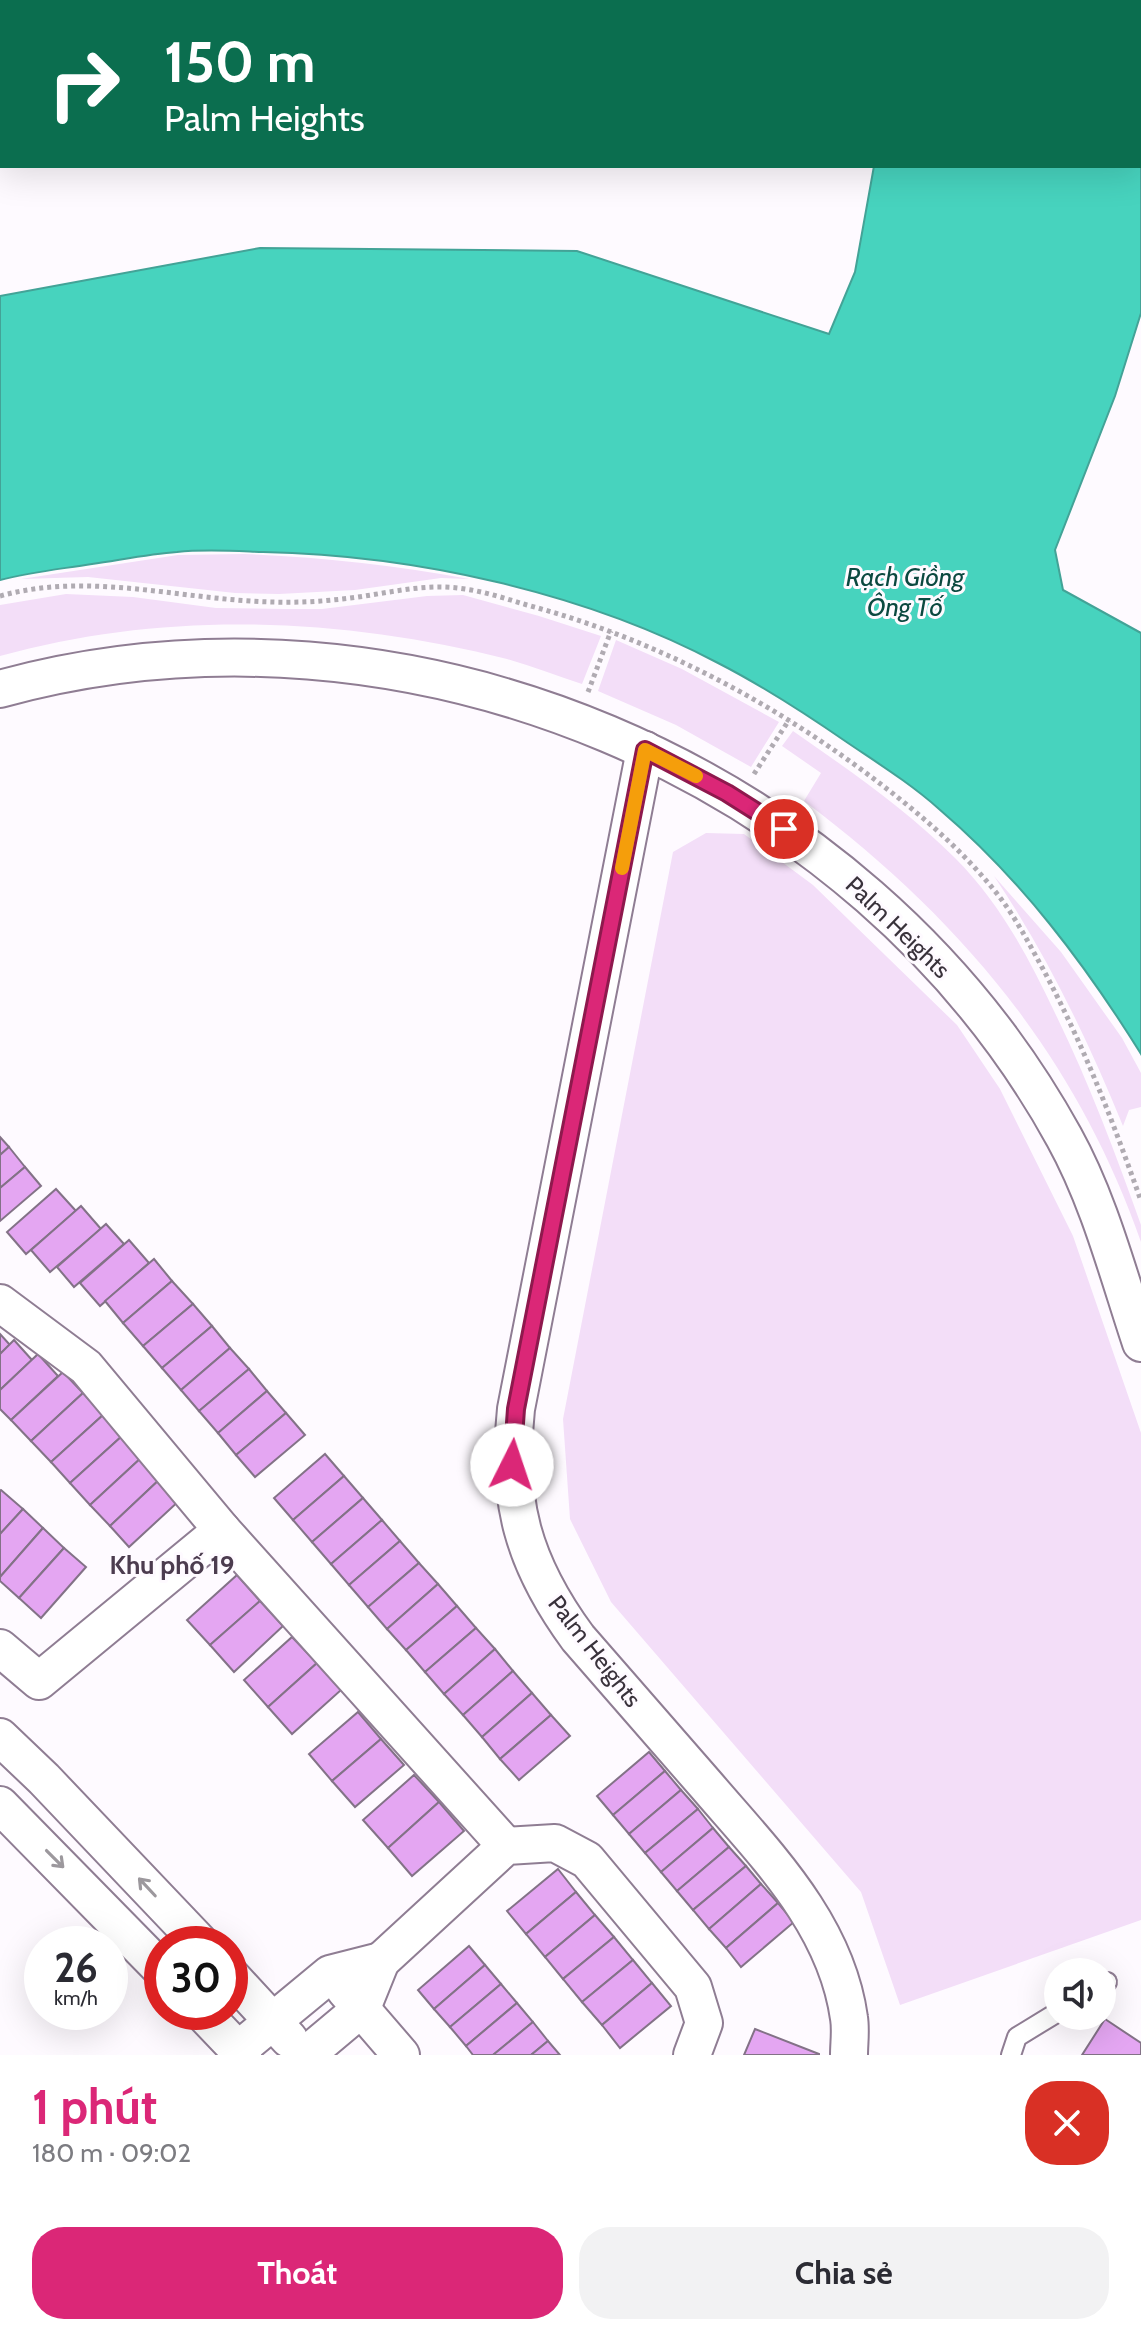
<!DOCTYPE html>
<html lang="vi">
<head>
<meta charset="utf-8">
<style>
	body { margin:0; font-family:Cabin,sans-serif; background:#f2f2f3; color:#2b2b33; height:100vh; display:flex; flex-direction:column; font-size:30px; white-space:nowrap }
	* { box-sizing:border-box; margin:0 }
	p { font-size:26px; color:#7c7c81 }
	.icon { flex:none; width:44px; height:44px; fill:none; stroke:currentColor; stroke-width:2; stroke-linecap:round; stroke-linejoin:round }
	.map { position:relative; height:2055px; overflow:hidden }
	.side { display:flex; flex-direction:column; background:#fff; flex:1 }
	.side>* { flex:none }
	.top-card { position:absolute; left:0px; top:0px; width:1142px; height:168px; box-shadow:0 8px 32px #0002; background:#0b6e4f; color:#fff; overflow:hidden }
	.tools { position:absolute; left:1044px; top:1958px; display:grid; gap:16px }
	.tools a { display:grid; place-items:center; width:72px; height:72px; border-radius:50%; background:#fff; box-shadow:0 8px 32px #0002; font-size:40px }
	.speed { position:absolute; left:24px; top:1926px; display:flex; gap:16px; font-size:40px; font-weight:700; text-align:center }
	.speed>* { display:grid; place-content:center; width:104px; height:104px; border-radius:50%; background:#fff; box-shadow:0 8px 32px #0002; line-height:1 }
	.speed small { font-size:20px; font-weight:400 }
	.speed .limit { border:12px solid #d22; background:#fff; color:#111 }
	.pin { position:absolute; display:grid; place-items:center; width:68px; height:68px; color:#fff; margin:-34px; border:4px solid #fff; border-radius:50%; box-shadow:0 2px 8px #0007 }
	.me { position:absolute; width:88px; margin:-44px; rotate:4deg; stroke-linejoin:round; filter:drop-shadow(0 0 6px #0008) }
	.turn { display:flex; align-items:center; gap:28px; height:168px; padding:0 32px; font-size:36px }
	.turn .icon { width:104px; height:104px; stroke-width:2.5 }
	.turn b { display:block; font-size:56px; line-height:68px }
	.round { display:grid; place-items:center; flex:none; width:84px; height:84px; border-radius:32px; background:#f2f2f3 }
	.summary { display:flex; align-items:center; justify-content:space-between; height:136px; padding:0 32px }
	h1 { font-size:48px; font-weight:700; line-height:60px; color:#db2777 }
	.button { display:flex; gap:16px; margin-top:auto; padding:16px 32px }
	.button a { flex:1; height:92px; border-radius:32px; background:#db2777; color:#fff; font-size:32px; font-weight:700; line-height:92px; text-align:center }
	.button a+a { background:#f2f2f3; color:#2b2b33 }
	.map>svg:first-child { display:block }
</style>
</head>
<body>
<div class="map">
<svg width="1141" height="2055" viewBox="0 0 1141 2055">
	<rect width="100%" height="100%" fill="#fefaff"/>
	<g fill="#f3def8">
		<path d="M244,554C320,557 394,565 469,579L441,578L355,590L279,594L235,593L88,577L21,579L178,555Z"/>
		<path d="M66,594L133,597L216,608L286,609H322L427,596L463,595L539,616L601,636L582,684C557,676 532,666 507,659C341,617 165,610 0,656V605Z"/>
		<polygon points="616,640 682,669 779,722 751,767 676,725 598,691"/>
		<path d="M793,731C849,770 906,809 955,858C999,902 1028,956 1054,1011C1088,1080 1115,1152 1141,1225V1242C1076,1056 960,918 804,801L821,773L782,746Z"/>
		<polygon points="706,833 744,834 813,885 957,1025 1000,1089 1073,1236 1141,1433 1141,1920 900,2005 861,1892 611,1602 570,1519 563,1419 673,852"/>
		<path d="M994,876L1061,952L1122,1038L1141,1073V1107L1129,1110L1123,1126C1087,1038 1047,955 994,876Z"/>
	</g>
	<path fill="#47d3be" stroke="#43a397" stroke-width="2" d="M905,0H1141V313L1115,396L1055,550L1063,590L1141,633V1054C1085,964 1021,879 939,809C911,784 879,764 848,743C806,714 763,686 718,663C584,592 414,555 263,552C235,551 205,549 177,552C149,554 120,560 92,564C61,569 30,572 0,580V296L260,248L577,251L829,334L855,272L874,166H1140V2H904Z"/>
	<g fill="#e4a6f2" stroke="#837287" stroke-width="2">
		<polygon points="0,1137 9,1147 0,1155"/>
		<polygon points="9,1147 25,1167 0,1188 0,1155"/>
		<polygon points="25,1167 41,1186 0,1221 0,1188"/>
		<polygon points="56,1189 76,1211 26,1254 7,1232"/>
		<polygon points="81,1206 101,1229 50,1272 31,1250"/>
		<polygon points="106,1224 124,1244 74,1287 57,1267"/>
		<polygon points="129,1240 149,1263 100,1306 80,1283"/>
		<polygon points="154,1259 172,1281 123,1323 105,1301"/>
		<polygon points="172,1281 193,1304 143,1346 123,1323"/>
		<polygon points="193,1304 212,1326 162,1368 143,1346"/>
		<polygon points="212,1326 230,1348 181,1390 162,1368"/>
		<polygon points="0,1334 10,1345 0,1354"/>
		<polygon points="14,1340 32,1360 0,1390 0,1354"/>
		<polygon points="230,1348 249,1369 199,1411 181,1390"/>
		<polygon points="38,1354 58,1376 11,1420 0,1409 0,1390"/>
		<polygon points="249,1369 267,1391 218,1433 199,1411"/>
		<polygon points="63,1372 83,1393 31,1441 11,1420"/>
		<polygon points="267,1391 286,1413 236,1455 218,1433"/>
		<polygon points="83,1393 103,1415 51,1462 31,1441"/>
		<polygon points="286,1413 305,1435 255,1477 236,1455"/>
		<polygon points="103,1415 122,1436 70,1483 51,1462"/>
		<polygon points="122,1436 142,1457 90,1505 70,1483"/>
		<polygon points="325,1454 344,1476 293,1520 274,1498"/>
		<polygon points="142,1457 161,1478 110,1526 90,1505"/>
		<polygon points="344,1476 363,1498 312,1542 293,1520"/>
		<polygon points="161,1478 181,1499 129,1547 110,1526"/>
		<polygon points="1,1490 23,1509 0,1534 0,1491"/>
		<polygon points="363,1498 382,1520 331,1564 312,1542"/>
		<polygon points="23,1509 43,1528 0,1577 0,1534"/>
		<polygon points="382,1520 400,1541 349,1585 331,1564"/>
		<polygon points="43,1528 64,1548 19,1598 0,1581 0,1577"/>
		<polygon points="400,1541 419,1563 368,1607 349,1585"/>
		<polygon points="64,1548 86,1567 41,1618 19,1598"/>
		<polygon points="419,1563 438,1584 387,1629 368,1607"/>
		<polygon points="237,1575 260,1601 210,1645 187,1620"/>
		<polygon points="438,1584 457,1606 406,1650 387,1629"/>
		<polygon points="260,1601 283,1626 234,1672 210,1645"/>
		<polygon points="457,1606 476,1628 425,1672 406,1650"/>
		<polygon points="476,1628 495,1649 444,1694 425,1672"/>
		<polygon points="292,1637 317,1663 268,1707 244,1680"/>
		<polygon points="495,1649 513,1671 463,1715 444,1694"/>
		<polygon points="317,1663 341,1690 292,1734 268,1707"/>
		<polygon points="513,1671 532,1693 482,1737 463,1715"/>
		<polygon points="532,1693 551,1715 500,1759 482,1737"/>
		<polygon points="358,1712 381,1739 332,1781 309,1754"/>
		<polygon points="551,1715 570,1736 519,1780 500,1759"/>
		<polygon points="381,1739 404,1765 355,1807 332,1781"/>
		<polygon points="649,1752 665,1771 613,1815 597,1796"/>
		<polygon points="665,1771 681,1790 629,1834 613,1815"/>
		<polygon points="414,1775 439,1802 388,1848 363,1820"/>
		<polygon points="681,1790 698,1809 645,1853 629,1834"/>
		<polygon points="439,1802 464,1831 412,1876 388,1848"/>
		<polygon points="698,1809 713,1828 661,1872 645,1853"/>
		<polygon points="713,1828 729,1847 677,1891 661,1872"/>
		<polygon points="729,1847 746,1866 693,1910 677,1891"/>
		<polygon points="746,1866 761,1884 709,1929 693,1910"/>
		<polygon points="558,1869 576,1892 526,1934 507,1911"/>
		<polygon points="761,1884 778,1903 726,1948 709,1929"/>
		<polygon points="576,1892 595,1915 545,1957 526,1934"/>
		<polygon points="778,1903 794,1922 741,1967 726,1948"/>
		<polygon points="595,1915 614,1937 563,1979 545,1957"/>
		<polygon points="614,1937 633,1960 582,2002 563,1979"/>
		<polygon points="469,1946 485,1965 434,2009 418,1990"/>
		<polygon points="633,1960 652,1983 602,2025 582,2002"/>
		<polygon points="485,1965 501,1984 450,2027 434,2009"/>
		<polygon points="652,1983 671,2006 620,2048 602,2025"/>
		<polygon points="501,1984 517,2003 466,2046 450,2027"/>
		<polygon points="517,2003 533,2022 493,2055 473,2055 466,2046"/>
		<polygon points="1105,2019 1141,2043 1141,2055 1082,2055"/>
		<polygon points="533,2022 548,2041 531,2055 493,2055"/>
		<polygon points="755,2029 819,2054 819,2055 744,2055"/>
		<polygon points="548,2041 560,2055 531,2055"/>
	</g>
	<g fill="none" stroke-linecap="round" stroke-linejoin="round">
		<defs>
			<g id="lane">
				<polyline points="1102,1985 1107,1982"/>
				<polyline points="1011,2055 1017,2037 1058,2012"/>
			</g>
			<g id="street">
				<path d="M0,689C404,578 862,770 1064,1137C1099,1200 1118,1274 1141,1343"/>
				<path d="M645,750L516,1409C506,1501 523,1563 578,1638C621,1687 664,1737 707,1786C766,1855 836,1924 849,2018C851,2030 849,2043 849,2055"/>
				<polyline points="0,1303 86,1367 222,1530 506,1846"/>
				<polyline points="0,1648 39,1681 222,1530"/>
				<polyline points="0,1737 44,1779 201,1944"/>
				<polyline points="0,1805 162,1970"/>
				<polyline points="381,1961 506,1846 555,1843 587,1860 693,1987 704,2023 692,2055"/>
				<polyline points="230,1975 289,2039"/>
				<polyline points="345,1990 401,2055"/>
				<polyline points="202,2012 243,2055"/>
				<polyline points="238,2050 330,1974 381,1961 362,2008 306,2055"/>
			</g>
		</defs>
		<use href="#lane" stroke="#8f7d93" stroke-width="22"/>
		<use href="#street" stroke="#8f7d93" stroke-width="40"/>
		<g stroke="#b0abb2" stroke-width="5" stroke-dasharray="4 4" stroke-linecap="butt">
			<path d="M0,596C90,571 181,600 272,602C301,603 329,601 358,597C393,592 428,583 465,589C486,592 507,599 527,605C655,639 773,702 878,782C920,814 961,849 994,890C1014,914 1028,942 1043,969C1083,1044 1113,1121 1141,1201"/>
			<polyline points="588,692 611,631"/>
			<polyline points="754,774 789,720"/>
		</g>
		<use href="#lane" stroke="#fff" stroke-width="18"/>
		<use href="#street" stroke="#fff" stroke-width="36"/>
	</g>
	<defs><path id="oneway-shaft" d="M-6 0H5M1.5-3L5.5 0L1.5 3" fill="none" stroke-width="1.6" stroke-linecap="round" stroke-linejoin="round" transform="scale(2)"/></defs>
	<g stroke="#9c989d">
		<use href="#oneway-shaft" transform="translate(55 1859) rotate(45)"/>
		<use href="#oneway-shaft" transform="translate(147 1887) rotate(-133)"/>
	</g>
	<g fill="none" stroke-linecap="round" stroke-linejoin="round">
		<defs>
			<polyline id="route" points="512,1465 516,1409 645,750 727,793 784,829"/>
		</defs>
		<use href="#route" stroke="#8e194d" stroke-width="20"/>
		<use href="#route" stroke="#db2777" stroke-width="14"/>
		<polyline stroke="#f59e0b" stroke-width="14" points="622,868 645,750 696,776"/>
	</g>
	<g text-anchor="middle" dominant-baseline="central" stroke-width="6" stroke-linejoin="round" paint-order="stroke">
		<g font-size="24" fill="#39323b" stroke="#fefaff">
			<text transform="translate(898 927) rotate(44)">Palm Heights</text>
			<text transform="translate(595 1651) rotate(52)">Palm Heights</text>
		</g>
		<g font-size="26" font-style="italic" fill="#0b4940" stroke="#fefaff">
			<text x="905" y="577">Rạch Giồng<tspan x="905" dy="30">Ông Tố</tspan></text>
		</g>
		<g font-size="26" font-weight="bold" fill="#4c3c4f" stroke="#fefaff">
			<text x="172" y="1565">Khu phố 19</text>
		</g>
	</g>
</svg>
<div class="tools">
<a><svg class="icon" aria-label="sound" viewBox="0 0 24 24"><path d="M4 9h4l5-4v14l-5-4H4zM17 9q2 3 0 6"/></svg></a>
</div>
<div class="speed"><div>26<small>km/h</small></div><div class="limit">30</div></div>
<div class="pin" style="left:784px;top:829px;background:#d93025"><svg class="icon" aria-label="arrive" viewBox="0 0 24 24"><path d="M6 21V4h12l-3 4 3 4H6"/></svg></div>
<svg class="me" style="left:512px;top:1465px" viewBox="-20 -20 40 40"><circle r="19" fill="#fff"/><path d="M0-13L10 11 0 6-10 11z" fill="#db2777"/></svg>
<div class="top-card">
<div class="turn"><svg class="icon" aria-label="right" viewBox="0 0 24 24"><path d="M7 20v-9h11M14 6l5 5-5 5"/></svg><div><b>150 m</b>Palm Heights</div></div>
</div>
</div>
<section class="side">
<div class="summary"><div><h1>1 phút</h1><p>180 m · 09:02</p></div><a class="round" style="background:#d93025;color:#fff"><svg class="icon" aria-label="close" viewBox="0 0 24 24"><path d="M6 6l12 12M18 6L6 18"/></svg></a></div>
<div class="button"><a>Thoát</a><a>Chia sẻ</a></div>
</section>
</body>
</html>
